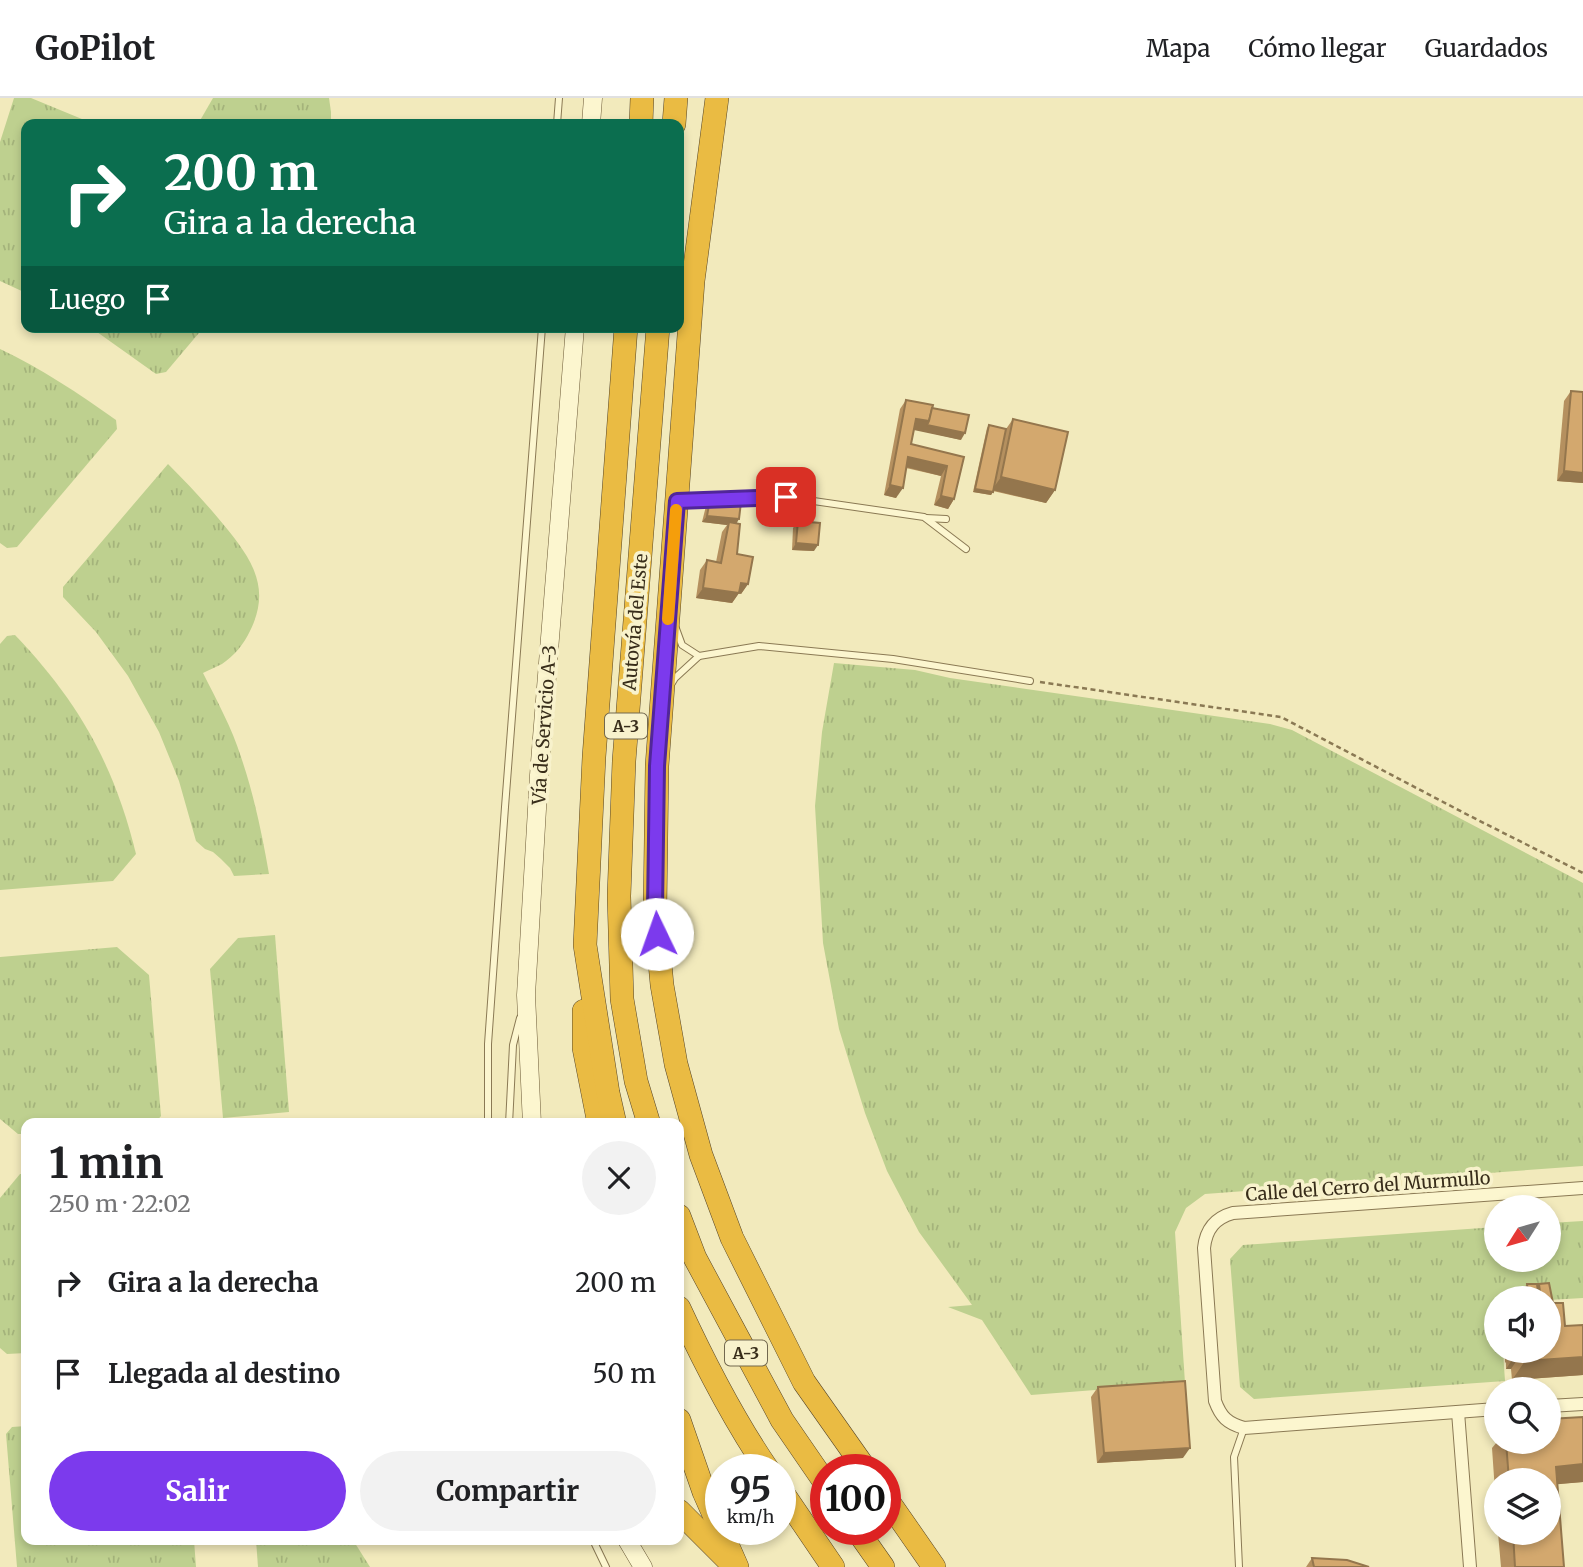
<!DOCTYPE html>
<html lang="es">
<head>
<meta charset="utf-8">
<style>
	body { margin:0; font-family:Merriweather,serif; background:#f2f2f2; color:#202124; height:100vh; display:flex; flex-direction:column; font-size:26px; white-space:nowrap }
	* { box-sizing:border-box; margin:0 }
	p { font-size:23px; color:#757577 }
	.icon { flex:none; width:38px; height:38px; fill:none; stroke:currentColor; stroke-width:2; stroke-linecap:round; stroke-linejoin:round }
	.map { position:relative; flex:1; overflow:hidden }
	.panel { position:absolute; left:21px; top:1020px; width:663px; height:427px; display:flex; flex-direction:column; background:#fff; border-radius:14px; box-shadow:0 4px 10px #0003 }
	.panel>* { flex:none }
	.top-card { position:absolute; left:21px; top:21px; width:663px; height:214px; border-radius:14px; box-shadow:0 4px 10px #0003; background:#0b6e4f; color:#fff; overflow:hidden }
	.needle { width:46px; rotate:233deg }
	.controls { position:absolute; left:1484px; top:1097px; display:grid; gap:14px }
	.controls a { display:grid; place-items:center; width:77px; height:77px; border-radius:50%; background:#fff; box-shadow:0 4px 10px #0003; font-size:35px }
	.speed { position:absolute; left:705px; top:1356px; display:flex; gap:14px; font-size:35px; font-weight:700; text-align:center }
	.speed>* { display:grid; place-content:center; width:91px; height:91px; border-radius:50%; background:#fff; box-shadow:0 4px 10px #0003; line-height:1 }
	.speed small { font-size:18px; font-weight:400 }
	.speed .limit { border:10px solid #d22; background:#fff; color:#111 }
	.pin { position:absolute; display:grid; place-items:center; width:60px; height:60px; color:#fff; margin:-30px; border-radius:14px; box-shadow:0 4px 10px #0006 }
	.me { position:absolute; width:77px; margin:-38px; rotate:357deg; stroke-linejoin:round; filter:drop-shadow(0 0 5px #0008) }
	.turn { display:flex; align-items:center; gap:24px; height:147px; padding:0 28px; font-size:32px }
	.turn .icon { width:91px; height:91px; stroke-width:2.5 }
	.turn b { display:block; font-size:49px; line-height:60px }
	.then { display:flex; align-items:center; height:66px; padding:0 28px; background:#0003; gap:14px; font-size:26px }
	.round { display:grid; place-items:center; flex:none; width:74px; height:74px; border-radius:37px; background:#f2f2f2 }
	.headline { display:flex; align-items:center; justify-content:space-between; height:119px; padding:0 28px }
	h1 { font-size:42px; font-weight:700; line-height:52px }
	.action { display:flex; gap:14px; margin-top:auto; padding:14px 28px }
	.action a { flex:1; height:80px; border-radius:42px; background:#7c3aed; color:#fff; font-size:28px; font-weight:700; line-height:80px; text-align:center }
	.action a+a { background:#f2f2f2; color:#202124 }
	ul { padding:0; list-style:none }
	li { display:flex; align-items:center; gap:21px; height:91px; padding:0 28px }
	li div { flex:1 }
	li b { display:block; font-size:26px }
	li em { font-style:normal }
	header { display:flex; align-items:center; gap:42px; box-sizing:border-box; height:98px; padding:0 35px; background:#fff; border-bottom:2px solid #e0e0e0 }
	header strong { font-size:33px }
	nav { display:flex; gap:38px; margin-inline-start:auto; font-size:24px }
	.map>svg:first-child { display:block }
</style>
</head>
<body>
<header>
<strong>GoPilot</strong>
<nav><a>Mapa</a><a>Cómo llegar</a><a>Guardados</a></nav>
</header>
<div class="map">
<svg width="1583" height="1469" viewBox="0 0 1583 1469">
	<defs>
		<pattern id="grass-tufts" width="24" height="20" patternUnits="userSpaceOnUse" patternTransform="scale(1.75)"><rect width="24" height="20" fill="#bed08f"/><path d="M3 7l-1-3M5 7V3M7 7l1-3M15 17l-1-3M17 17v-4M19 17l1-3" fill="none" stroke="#a4b37b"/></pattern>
	</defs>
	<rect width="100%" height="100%" fill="#f2eabc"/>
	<g fill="url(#grass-tufts)">
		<polygon points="14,0 31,0 94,26 26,26 26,195 0,183 0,44"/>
		<polygon points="213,0 329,0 331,14 331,26 198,26"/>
		<polygon points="90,229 204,229 166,274 156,276"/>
		<path d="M0,251C41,270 79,296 116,322L117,331L17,449L7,450L0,445Z"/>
		<path d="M168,366C187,385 206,405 223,426C251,460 272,489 250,533C244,546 234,558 222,566C216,569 209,572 203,575C217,603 232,630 241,659C254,697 262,736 269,776L234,778L230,770L221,761L213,754L205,751L196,743L179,683L159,634L128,578L96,534L63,499V489Z"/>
		<path d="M15,537C78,603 114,666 136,756L113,783L0,792V546L7,538Z"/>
		<polygon points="834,565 915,572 950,580 1270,626 1292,632 1583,785 1583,1068 1205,1096 1186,1110 1175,1134 1185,1285 1031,1297 982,1222 948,1209 972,1207 919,1134 887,1073 865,1015 839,931 823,845 815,708 822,634"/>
		<polygon points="275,837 289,1014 223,1020 210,871 238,840"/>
		<polygon points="117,849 149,877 161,1018 155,1025 151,1025 26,1026 26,1036 18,1036 0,1021 0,859"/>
		<polygon points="20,1076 26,1076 26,1255 7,1256 0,1250 0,1100"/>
		<polygon points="1583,1123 1583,1200 1549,1202 1549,1200 1496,1200 1496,1253 1503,1253 1505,1283 1254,1301 1240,1289 1230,1161 1243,1147 1496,1129 1496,1162 1549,1162 1549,1125"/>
		<polygon points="26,1328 26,1442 194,1442 196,1469 17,1469 6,1336 12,1329"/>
		<polygon points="256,1442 353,1442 370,1469 258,1469"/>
	</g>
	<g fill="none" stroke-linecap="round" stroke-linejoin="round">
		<defs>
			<g id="lane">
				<polyline points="557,26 559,0"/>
				<polyline points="682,403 786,399 924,419 966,451"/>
				<polyline points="926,420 946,421"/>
				<polyline points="675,528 682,547 699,558"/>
				<polyline points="672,585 675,580 699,558 759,548 893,561 1030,583"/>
				<polyline points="488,1026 488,946 505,709 542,229"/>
				<polyline points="509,1026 513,947 520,920"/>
				<polyline points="593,1442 606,1469"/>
				<polyline points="1239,1469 1234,1359 1244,1330"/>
			</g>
			<g id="street">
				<polyline points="1549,1308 1583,1306"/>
				<path d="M1496,1311L1244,1330C1227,1325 1221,1319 1215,1303L1204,1150C1206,1131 1215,1120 1233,1115L1583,1090"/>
				<polyline points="1458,1314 1470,1469"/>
			</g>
			<g id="secondary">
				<polyline points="591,26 593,0"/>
				<polyline points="532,1026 526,897 539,677 575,229"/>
				<polyline points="627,1442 643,1469"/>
			</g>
			<g id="highway">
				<polyline points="717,0 693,183 657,668 655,811 662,887 676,966 701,1057 732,1140 804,1284 866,1372"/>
				<polyline points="641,26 642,0"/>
				<polyline points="674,26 676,0"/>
				<polyline points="584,913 584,950 599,1026"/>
				<polyline points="615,1026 608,995 585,847 594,659 626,229"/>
				<polyline points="649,1026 636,983 622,901 619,798 624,663 658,229"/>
				<polyline points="679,1118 695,1160 782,1322 826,1386"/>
				<path d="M679,1210C705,1266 733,1321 768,1372"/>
				<polyline points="679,1322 704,1394 737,1469"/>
				<polyline points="780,1391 833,1469"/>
				<polyline points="886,1400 934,1469"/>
				<polyline points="679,1413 729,1463"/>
				<polyline points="857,1432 883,1469"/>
			</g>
		</defs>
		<use href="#lane" stroke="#8a7954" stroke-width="8"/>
		<use href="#street" stroke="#8a7954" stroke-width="14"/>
		<use href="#secondary" stroke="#6c5a37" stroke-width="19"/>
		<use href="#highway" stroke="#574629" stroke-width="24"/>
		<polyline stroke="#8a7954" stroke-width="2.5" stroke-dasharray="5 3.5" stroke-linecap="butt" points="1040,584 1281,619 1468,717 1583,775"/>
		<use href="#lane" stroke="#fcf6cf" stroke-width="6"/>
		<use href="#street" stroke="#fcf6cf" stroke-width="12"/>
		<use href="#secondary" stroke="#fcf6cf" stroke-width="18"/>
		<use href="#highway" stroke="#eabb43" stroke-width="23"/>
	</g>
	<g fill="#b5905f">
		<polygon points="1571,293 1583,294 1583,385 1557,383 1564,303"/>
		<polygon points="906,302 932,310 961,342 914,331 911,346 964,359 954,401 948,411 934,407 941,378 906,370 896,400 884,397 900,311"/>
		<polygon points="1013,321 1055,392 1046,405 993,393 991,397 973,394 987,330 989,327 1006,331"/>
		<polygon points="710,401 736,425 737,456 748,486 741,496 739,495 732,505 696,500 700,472 707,462 716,464 722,434 727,427 702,424 706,408"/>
		<polygon points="798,423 814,453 792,452 793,430"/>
		<polygon points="1549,1185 1553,1205 1563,1205 1565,1228 1583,1227 1583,1277 1512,1282 1511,1271 1506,1271 1506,1264 1505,1265 1505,1253 1549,1253 1549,1200 1516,1200 1527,1186 1537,1186 1537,1188 1539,1186"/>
		<polygon points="1098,1289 1183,1360 1097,1365 1091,1299"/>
		<polygon points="1583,1319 1583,1384 1557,1386 1564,1469 1501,1469 1498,1435 1549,1435 1549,1382 1496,1382 1496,1408 1492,1350 1497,1344 1549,1344"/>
		<polygon points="1312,1460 1369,1469 1306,1469"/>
	</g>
	<g fill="#94764d">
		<polygon points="916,321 929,323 965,335 961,342 909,331"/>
		<polygon points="908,359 947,368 941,378 902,368"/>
		<polygon points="1564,373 1583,375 1583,385 1557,383"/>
		<polygon points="1001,379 1055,392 1046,405 992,392"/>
		<polygon points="890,387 903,390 896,400 884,397"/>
		<polygon points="975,391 993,394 991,397 973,394"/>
		<polygon points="941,398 954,401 948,411 934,407"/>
		<polygon points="707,418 739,421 735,428 729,424 727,427 702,424"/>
		<polygon points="796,445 818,447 814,453 792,452"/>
		<polygon points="741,485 748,486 741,496 739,495 732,505 696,500 703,490"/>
		<polygon points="1518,1253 1523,1253 1511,1271 1506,1271"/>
		<polygon points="1583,1259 1583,1277 1512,1282 1525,1263"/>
		<polygon points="1190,1350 1183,1360 1097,1365 1104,1355"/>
		<polygon points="1583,1366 1583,1384 1549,1387 1556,1369"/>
	</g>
	<g fill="#d3a86e" stroke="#94764d" stroke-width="2">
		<polygon points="1571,293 1583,294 1583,375 1564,373"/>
		<polygon points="906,302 933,307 929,323 916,321 911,346 964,359 954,401 941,398 947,368 908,359 903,390 890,387"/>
		<polygon points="932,310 969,317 965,335 927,327 929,323"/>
		<polygon points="1013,321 1068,334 1055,392 1001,379"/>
		<polygon points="989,327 1006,331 993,394 975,391"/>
		<polygon points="710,401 741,404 739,421 707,418"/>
		<polygon points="798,423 820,425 818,447 796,445"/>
		<polygon points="729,424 740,426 737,456 753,459 748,486 741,485 739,495 703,490 707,462 721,465"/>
		<polygon points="1549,1185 1553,1205 1563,1205 1565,1228 1583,1227 1583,1259 1525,1263 1524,1253 1549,1253 1549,1200 1516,1200 1520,1200 1520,1196 1528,1195 1527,1186 1537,1186 1538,1194 1540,1194 1539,1186"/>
		<polygon points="1185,1283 1190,1350 1104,1355 1098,1289"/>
		<polygon points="1583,1319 1583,1366 1556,1369 1564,1469 1515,1469 1513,1435 1549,1435 1549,1382 1509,1382 1506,1344 1549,1344 1549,1321"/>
		<polygon points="1312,1460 1347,1462 1369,1469 1314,1469"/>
	</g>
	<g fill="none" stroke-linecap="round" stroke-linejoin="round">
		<defs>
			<polyline id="route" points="657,836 655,811 657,668 677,403 786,399"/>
		</defs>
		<use href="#route" stroke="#51269a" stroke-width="18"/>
		<use href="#route" stroke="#7c3aed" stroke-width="12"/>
		<polyline stroke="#f59e0b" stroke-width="12" points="668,521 676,412"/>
	</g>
	<g text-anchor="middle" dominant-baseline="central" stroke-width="7" stroke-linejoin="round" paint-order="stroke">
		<g fill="#f8f2cc" stroke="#72684f" stroke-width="2">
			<rect x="605" y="615.5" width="42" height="25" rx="5"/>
			<rect x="725" y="1242.5" width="42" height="25" rx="5"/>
		</g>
		<g font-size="16" font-weight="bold" fill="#382d1a">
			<text x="626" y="628">A-3</text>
			<text x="746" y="1255">A-3</text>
		</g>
		<g font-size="18" fill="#382d1a" stroke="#f8f2cc">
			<text transform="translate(635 524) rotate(-85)">Autovía del Este</text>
			<text transform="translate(544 627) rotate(-86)">Vía de Servicio A-3</text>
			<text transform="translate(1368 1088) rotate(-4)">Calle del Cerro del Murmullo</text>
		</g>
	</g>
</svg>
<div class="controls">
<a><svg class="needle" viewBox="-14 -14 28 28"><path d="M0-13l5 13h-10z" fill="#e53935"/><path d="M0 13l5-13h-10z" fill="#757577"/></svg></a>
<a><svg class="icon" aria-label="sound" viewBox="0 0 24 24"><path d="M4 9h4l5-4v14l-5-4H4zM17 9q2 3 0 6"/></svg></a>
<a><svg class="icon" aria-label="search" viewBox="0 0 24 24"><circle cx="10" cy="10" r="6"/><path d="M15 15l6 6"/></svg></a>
<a><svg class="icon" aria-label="layers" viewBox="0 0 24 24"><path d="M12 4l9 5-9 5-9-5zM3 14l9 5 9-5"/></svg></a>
</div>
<div class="speed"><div>95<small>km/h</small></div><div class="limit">100</div></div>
<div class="pin" style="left:786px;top:399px;background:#d93025"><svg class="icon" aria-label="arrive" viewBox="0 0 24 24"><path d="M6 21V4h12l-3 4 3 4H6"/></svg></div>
<svg class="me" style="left:657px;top:836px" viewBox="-20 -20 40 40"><circle r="19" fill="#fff"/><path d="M0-13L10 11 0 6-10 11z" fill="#7c3aed"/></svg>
<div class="top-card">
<div class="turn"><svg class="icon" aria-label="right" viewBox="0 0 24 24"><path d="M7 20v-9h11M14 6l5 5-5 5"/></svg><div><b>200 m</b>Gira a la derecha</div></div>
<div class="then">Luego<svg class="icon" aria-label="arrive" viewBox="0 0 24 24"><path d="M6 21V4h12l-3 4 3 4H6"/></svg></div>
</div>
<section class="panel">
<div class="headline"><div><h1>1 min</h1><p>250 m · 22:02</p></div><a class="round"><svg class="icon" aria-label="close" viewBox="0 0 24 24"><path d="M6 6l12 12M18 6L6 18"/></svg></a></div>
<ul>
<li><svg class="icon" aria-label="right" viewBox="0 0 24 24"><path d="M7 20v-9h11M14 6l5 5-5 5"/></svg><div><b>Gira a la derecha</b></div><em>200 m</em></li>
<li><svg class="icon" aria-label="arrive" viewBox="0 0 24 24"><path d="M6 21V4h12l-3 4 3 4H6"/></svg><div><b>Llegada al destino</b></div><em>50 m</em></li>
</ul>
<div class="action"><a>Salir</a><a>Compartir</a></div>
</section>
</div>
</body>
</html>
